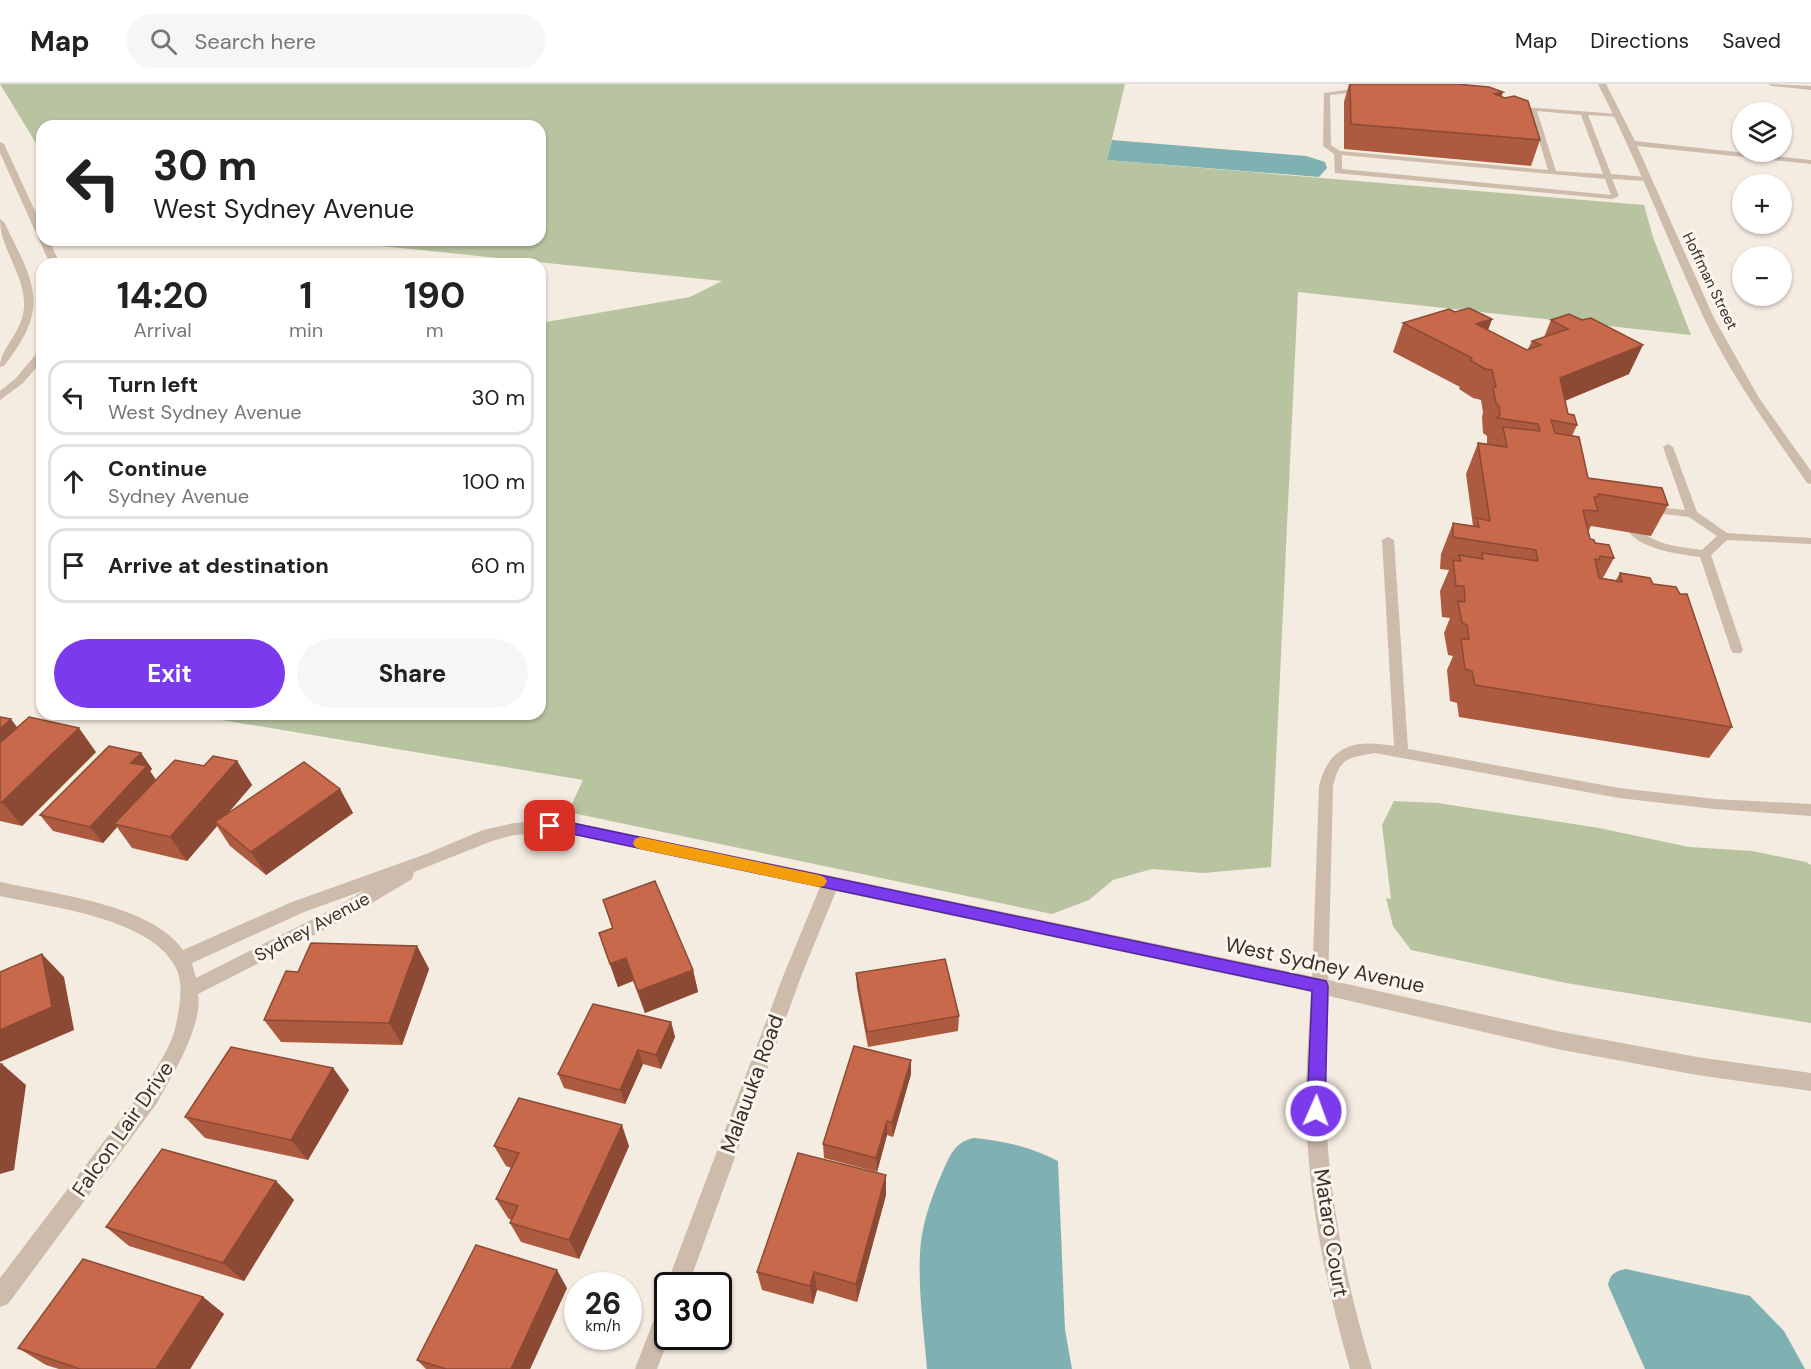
<!DOCTYPE html>
<html lang="en">
<head>
<meta charset="utf-8">
<style>
	body { margin:0; font-family:"DM Sans",sans-serif; background:#f6f6f6; color:#222; height:100vh; display:flex; flex-direction:column; font-size:22px; white-space:nowrap }
	* { box-sizing:border-box; margin:0 }
	p { font-size:20px; color:#767676 }
	.icon { flex:none; width:33px; height:33px; fill:none; stroke:currentColor; stroke-width:2; stroke-linecap:round; stroke-linejoin:round }
	.map { position:relative; flex:1; overflow:hidden }
	.sheet { position:absolute; left:36px; top:174px; width:510px; height:462px; display:flex; flex-direction:column; background:#fff; border-radius:18px; box-shadow:0 2px 4px #0004 }
	.sheet>* { flex:none }
	.guide { position:absolute; left:36px; top:36px; width:510px; height:126px; border-radius:18px; box-shadow:0 2px 4px #0004; background:#fff; color:#222; overflow:hidden }
	.fabs { position:absolute; left:1732px; top:18px; display:grid; gap:12px }
	.fabs a { display:grid; place-items:center; width:60px; height:60px; border-radius:50%; background:#fff; box-shadow:0 2px 4px #0004; font-size:30px }
	.speed { position:absolute; left:564px; top:1188px; display:flex; gap:12px; font-size:30px; font-weight:700; text-align:center }
	.speed>* { display:grid; place-content:center; width:78px; height:78px; border-radius:50%; background:#fff; box-shadow:0 2px 4px #0004; line-height:1 }
	.speed small { font-size:15px; font-weight:400 }
	.speed .limit { border:3px solid #111; border-radius:9px; background:#fff; color:#111 }
	.pin { position:absolute; display:grid; place-items:center; width:51px; height:51px; color:#fff; margin:-26px; border-radius:12px; box-shadow:0 3px 9px #0006 }
	.me { position:absolute; width:66px; margin:-33px; rotate:2deg; stroke-linejoin:round; filter:drop-shadow(0 0 4px #0008) }
	.turn { display:flex; align-items:center; gap:21px; height:126px; padding:0 18px; font-size:27px }
	.turn .icon { width:78px; height:78px; stroke-width:2.5 }
	.turn b { display:block; font-size:42px; line-height:51px }
	.eta { display:flex; justify-content:space-evenly; align-items:center; height:102px; text-align:center }
	.eta b { font-size:36px; font-weight:700; line-height:42px }
	.primary-button { display:flex; gap:12px; margin-top:auto; padding:12px 18px }
	.primary-button a { flex:1; height:69px; border-radius:36px; background:#7c3aed; color:#fff; font-size:24px; font-weight:700; line-height:69px; text-align:center }
	.primary-button a+a { background:#f6f6f6; color:#222 }
	ul { padding:0; list-style:none }
	li { display:flex; align-items:center; gap:18px; height:75px; margin:0 12px 9px; padding:0 6px; border:3px solid #e0e0e0; border-radius:18px }
	li div { flex:1 }
	li b { display:block; font-size:22px }
	li em { font-style:normal }
	header { display:flex; align-items:center; gap:36px; box-sizing:border-box; height:84px; padding:0 30px; background:#fff; border-bottom:2px solid #e0e0e0 }
	header strong { font-size:28px }
	nav { display:flex; gap:33px; margin-inline-start:auto; font-size:21px }
	.search { width:420px; height:54px; background:#f6f6f6; display:flex; align-items:center; gap:15px; box-sizing:border-box; padding:0 21px; border-radius:33px; color:#767676; font-size:22px }
	.map>svg:first-child { display:block }
</style>
</head>
<body>
<header>
<strong>Map</strong>
<div class="search"><svg class="icon" aria-label="search" viewBox="0 0 24 24"><circle cx="10" cy="10" r="6"/><path d="M15 15l6 6"/></svg>Search here</div>
<nav><a>Map</a><a>Directions</a><a>Saved</a></nav>
</header>
<div class="map">
<svg width="1811" height="1285" viewBox="0 0 1811 1285">
	<rect width="100%" height="100%" fill="#f4ebe1"/>
	<g fill="#b8c4a0">
		<polygon points="0,0 1125,0 1107,76 1644,121 1653,153 1691,251 1298,208 1271,783 1203,789 1152,785 1113,796 1089,816 1052,830 568,728 583,696 186,630 540,630 540,239 690,213 722,197 323,156 540,156 540,42 42,42 42,69"/>
		<polygon points="1394,717 1438,719 1599,744 1689,763 1752,767 1806,778 1811,781 1811,939 1566,899 1411,866 1393,842 1386,814 1391,815 1382,741"/>
	</g>
	<g fill="#7fb0b2">
		<polygon points="1112,56 1306,72 1325,78 1327,84 1319,93 1107,76"/>
		<path d="M974,1054C1004,1057 1031,1063 1058,1077L1065,1246L1072,1285H927C924,1247 918,1207 920,1169C921,1142 931,1114 942,1089C950,1072 954,1058 974,1054Z"/>
		<path d="M1626,1185L1750,1212L1784,1247L1805,1285H1645L1608,1201C1610,1190 1615,1187 1626,1185Z"/>
	</g>
	<g fill="none" stroke-linecap="round" stroke-linejoin="round">
		<g fill="#cdbbac" fill-rule="evenodd">
			<path d="M1352,0H1358V8L1330,11L1331,61L1340,67L1548,86L1530,26L1511,24V22L1618,30L1620,33L1588,31L1611,90L1647,93L1651,95L1647,97L1612,95L1619,112L1612,115L1335,89L1334,70L1323,62L1324,9L1353,5ZM1537,27L1581,31L1603,90L1556,87ZM1342,71L1605,95L1611,111L1342,85Z"/>
			<path d="M1668,360L1673,363L1697,428L1727,449L1811,454V460L1727,456L1711,471L1743,566L1741,569H1733L1731,566L1700,473C1672,469 1632,465 1620,435L1622,433H1630C1645,460 1673,462 1702,466L1717,452L1689,433L1646,428L1640,425L1646,422L1685,426L1663,363Z"/>
			<path d="M1388,453L1394,456L1408,665L1619,704L1715,715L1811,720V732L1715,725L1619,714L1375,669C1348,674 1340,673 1333,702L1328,902L1326,907L1320,909L1314,907L1312,902L1319,702C1329,661 1355,655 1394,662L1382,456Z"/>
		</g>
		<g fill="#cdbbac" fill-rule="evenodd">
			<path d="M1598,0H1606L1635,57L1811,76V80L1637,62L1714,234L1759,314L1811,387V400L1807,399C1770,345 1731,292 1703,232C1667,155 1637,76 1598,0Z"/>
			<polygon points="1768,0 1811,2 1811,6 1772,2"/>
			<polygon points="0,58 4,60 42,142 42,156 49,156 60,180 50,180 0,69"/>
			<path d="M0,135L4,138C35,201 51,222 4,282L0,283C0,264 22,249 24,224C26,191 0,166 0,135Z"/>
			<polygon points="42,267 42,277 23,299 0,316 0,307 15,295 38,268"/>
			<path d="M563,736L1320,894L1557,947L1697,973L1811,989V1007L1697,991L1557,965L1329,912C1328,951 1324,991 1326,1030C1329,1117 1347,1202 1372,1285H1350C1326,1202 1309,1118 1306,1032C1305,991 1309,949 1311,908L836,807L802,890L688,1202H668V1205L666,1202L784,890L820,803L563,748L514,751L492,757L414,788L412,795L347,834L198,910C203,942 172,992 157,1019L8,1220L0,1223V1194L143,1006C154,987 169,967 175,945C179,927 184,904 177,886C154,834 50,823 0,812V798C53,810 151,820 183,866L292,818L426,770L483,746L514,739ZM365,806L335,824L196,894L192,879L304,828Z"/>
			<polygon points="668,1217 668,1252 670,1252 657,1285 635,1285 660,1220"/>
		</g>
	</g>
	<g fill="#ac5a40">
		<polygon points="1349,0 1456,0 1501,13 1540,56 1531,82 1344,65 1344,18"/>
		<polygon points="1455,228 1492,235 1488,246 1527,266 1528,265 1532,257 1544,253 1551,236 1569,230 1629,290 1565,317 1568,330 1577,341 1572,352 1588,394 1668,421 1651,452 1591,442 1588,448 1590,455 1614,474 1603,494 1616,496 1620,489 1732,643 1709,674 1459,633 1457,619 1450,617 1447,586 1453,572 1448,571 1444,549 1450,534 1442,533 1440,507 1449,486 1440,485 1441,470 1453,439 1473,442 1466,390 1478,359 1487,360 1487,352 1483,349 1482,333 1483,328 1481,316 1473,314 1459,305 1460,303 1393,268 1403,239"/>
		<polygon points="0,633 17,644 96,668 22,742 0,737"/>
		<polygon points="141,669 152,685 150,687 156,696 204,682 237,677 252,701 228,729 340,705 353,729 266,791 230,762 217,742 187,777 132,764 117,743 103,759 53,747 40,731"/>
		<polygon points="603,816 693,886 698,908 645,929 633,897 618,903 599,849 612,844"/>
		<polygon points="417,862 429,885 402,961 281,958 264,936 298,888"/>
		<polygon points="856,889 959,932 958,947 868,963 857,904"/>
		<polygon points="671,938 675,953 661,985 643,980 625,1020 564,1004 558,990"/>
		<polygon points="911,976 911,990 893,1053 887,1051 877,1088 824,1074 823,1060"/>
		<polygon points="333,984 349,1006 308,1076 205,1054 185,1033"/>
		<polygon points="494,1062 629,1062 579,1175 521,1158 510,1139 511,1136 508,1134 496,1115 511,1084 506,1082"/>
		<polygon points="276,1097 294,1116 244,1197 129,1162 106,1143"/>
		<polygon points="886,1111 857,1218 817,1206 813,1220 762,1206 757,1188"/>
		<polygon points="567,1204 530,1285 426,1285 417,1276"/>
		<polygon points="203,1213 224,1230 190,1285 59,1285 46,1281 18,1264"/>
	</g>
	<g fill="#8c4a34">
		<polygon points="1503,8 1495,32 1494,10"/>
		<polygon points="1492,235 1481,264 1476,240"/>
		<polygon points="1643,261 1629,290 1547,324 1560,294"/>
		<polygon points="11,635 23,651 0,674 0,645"/>
		<polygon points="79,644 96,668 22,742 2,718"/>
		<polygon points="141,669 152,685 150,687 158,699 114,740 117,743 103,759 90,743 131,679"/>
		<polygon points="237,677 252,701 218,741 215,738 217,742 187,777 170,753"/>
		<polygon points="340,705 353,729 266,791 251,768"/>
		<polygon points="417,862 429,885 402,961 389,939"/>
		<polygon points="42,870 64,893 74,946 0,978 0,946"/>
		<polygon points="626,874 633,897 618,903 610,880"/>
		<polygon points="693,886 698,908 645,929 638,907"/>
		<polygon points="671,938 675,953 661,985 656,971"/>
		<polygon points="638,966 643,980 625,1020 620,1006"/>
		<polygon points="911,976 911,990 893,1053 892,1039"/>
		<polygon points="2,980 26,1001 14,1086 0,1090 0,994"/>
		<polygon points="333,984 349,1006 308,1076 291,1056"/>
		<polygon points="887,1037 887,1051 877,1088 876,1074"/>
		<polygon points="622,1041 629,1062 579,1175 569,1156"/>
		<polygon points="886,1091 886,1111 857,1218 856,1200"/>
		<polygon points="276,1097 294,1116 244,1197 223,1179"/>
		<polygon points="557,1186 567,1204 530,1285 511,1285"/>
		<polygon points="814,1188 817,1206 813,1220 810,1202"/>
		<polygon points="203,1213 224,1230 190,1285 156,1285"/>
	</g>
	<g fill="#c8694b" stroke="#8c4a34" stroke-width="1.5">
		<polygon points="1350,0 1456,0 1489,3 1503,8 1494,10 1505,14 1514,12 1528,17 1540,56 1351,40"/>
		<polygon points="1469,224 1492,235 1476,240 1527,266 1541,261 1532,257 1568,245 1551,236 1569,230 1582,236 1591,234 1643,261 1560,294 1568,330 1574,331 1577,341 1551,336 1555,349 1579,353 1588,394 1662,404 1668,421 1598,410 1598,413 1594,413 1598,427 1583,426 1590,455 1594,456 1595,459 1609,461 1614,474 1600,472 1599,476 1595,475 1599,494 1622,498 1620,489 1650,494 1653,500 1676,503 1680,510 1687,510 1732,643 1475,601 1472,587 1465,585 1461,555 1469,555 1467,541 1462,539 1458,517 1465,518 1464,502 1456,502 1453,476 1461,477 1459,471 1483,475 1482,469 1538,477 1536,466 1453,453 1453,439 1479,443 1477,434 1490,437 1478,359 1507,363 1503,343 1540,347 1538,340 1497,334 1500,331 1499,322 1496,319 1493,304 1496,303 1492,286 1485,285 1470,276 1472,274 1403,239 1449,225 1455,228"/>
		<polygon points="0,633 11,635 0,645"/>
		<polygon points="29,633 79,644 2,718 0,718 0,659"/>
		<polygon points="109,662 141,669 131,679 147,682 90,743 40,731"/>
		<polygon points="213,672 237,677 170,753 114,740 175,676 204,682"/>
		<polygon points="304,678 340,705 251,768 215,738"/>
		<polygon points="655,797 693,886 638,907 626,874 610,880 599,849 613,844 603,816"/>
		<polygon points="311,859 417,862 389,939 264,936 286,887 298,888"/>
		<polygon points="42,870 52,923 0,946 0,888"/>
		<polygon points="945,875 959,932 867,948 856,889"/>
		<polygon points="593,920 671,938 656,971 638,966 620,1006 558,990"/>
		<polygon points="854,962 911,976 892,1039 887,1037 876,1074 823,1060"/>
		<polygon points="231,963 333,984 291,1056 185,1033"/>
		<polygon points="0,980 2,980 0,994"/>
		<polygon points="519,1014 622,1041 569,1156 510,1139 518,1122 496,1115 519,1069 494,1062"/>
		<polygon points="162,1065 276,1097 223,1179 106,1143"/>
		<polygon points="798,1069 886,1091 856,1200 814,1188 810,1202 757,1188"/>
		<polygon points="476,1161 557,1186 511,1285 446,1285 417,1276"/>
		<polygon points="83,1175 203,1213 156,1285 80,1285 18,1264"/>
	</g>
	<polygon fill="#7c3aed" stroke="#51269a" stroke-width="1.5" points="550,737 563,737 1326,897 1328,902 1325,1027 1322,1033 1316,1035 1310,1033 1307,1027 1312,907 563,748 545,746 542,742 545,738"/>
	<polygon fill="#f59e0b" points="640,753 819,791 824,793 827,797 824,802 819,803 640,765 635,763 633,759 635,755"/>
	<g text-anchor="middle" dominant-baseline="central" stroke-width="6" stroke-linejoin="round" paint-order="stroke">
		<g font-size="15" fill="#3b302b" stroke="#fbf5ee">
			<text transform="translate(1710 197) rotate(64)">Hoffman Street</text>
		</g>
		<g font-size="18" fill="#3b302b" stroke="#fbf5ee">
			<text transform="translate(312 843) rotate(-28)">Sydney Avenue</text>
		</g>
		<g font-size="21" fill="#3b302b" stroke="#fbf5ee">
			<text transform="translate(1325 881) rotate(12)">West Sydney Avenue</text>
			<text transform="translate(752 1000) rotate(-70)">Malauuka Road</text>
			<text transform="translate(123 1045) rotate(-55)">Falcon Lair Drive</text>
			<text transform="translate(1331 1149) rotate(81)">Mataro Court</text>
		</g>
	</g>
</svg>
<div class="fabs">
<a><svg class="icon" aria-label="layers" viewBox="0 0 24 24"><path d="M12 4l9 5-9 5-9-5zM3 14l9 5 9-5"/></svg></a>
<a>+</a>
<a>−</a>
</div>
<div class="speed"><div>26<small>km/h</small></div><div class="limit">30</div></div>
<div class="pin" style="left:550px;top:742px;background:#d93025"><svg class="icon" aria-label="arrive" viewBox="0 0 24 24"><path d="M6 21V4h12l-3 4 3 4H6"/></svg></div>
<svg class="me" style="left:1316px;top:1027px" viewBox="-20 -20 40 40"><circle r="17" fill="#7c3aed" stroke="#fff" stroke-width="3"/><path d="M0-11L8 9 0 5-8 9z" fill="#fff"/></svg>
<div class="guide">
<div class="turn"><svg class="icon" aria-label="left" viewBox="0 0 24 24"><path d="M17 20v-9H6M10 6l-5 5 5 5"/></svg><div><b>30 m</b>West Sydney Avenue</div></div>
</div>
<section class="sheet">
<div class="eta">
<div><b>14:20</b><p>Arrival</p></div>
<div><b>1</b><p>min</p></div>
<div><b>190</b><p>m</p></div>
</div>
<ul>
<li><svg class="icon" aria-label="left" viewBox="0 0 24 24"><path d="M17 20v-9H6M10 6l-5 5 5 5"/></svg><div><b>Turn left</b><p>West Sydney Avenue</p></div><em>30 m</em></li>
<li><svg class="icon" aria-label="ahead" viewBox="0 0 24 24"><path d="M12 20V5M6 11l6-6 6 6"/></svg><div><b>Continue</b><p>Sydney Avenue</p></div><em>100 m</em></li>
<li><svg class="icon" aria-label="arrive" viewBox="0 0 24 24"><path d="M6 21V4h12l-3 4 3 4H6"/></svg><div><b>Arrive at destination</b></div><em>60 m</em></li>
</ul>
<div class="primary-button"><a>Exit</a><a>Share</a></div>
</section>
</div>
</body>
</html>
